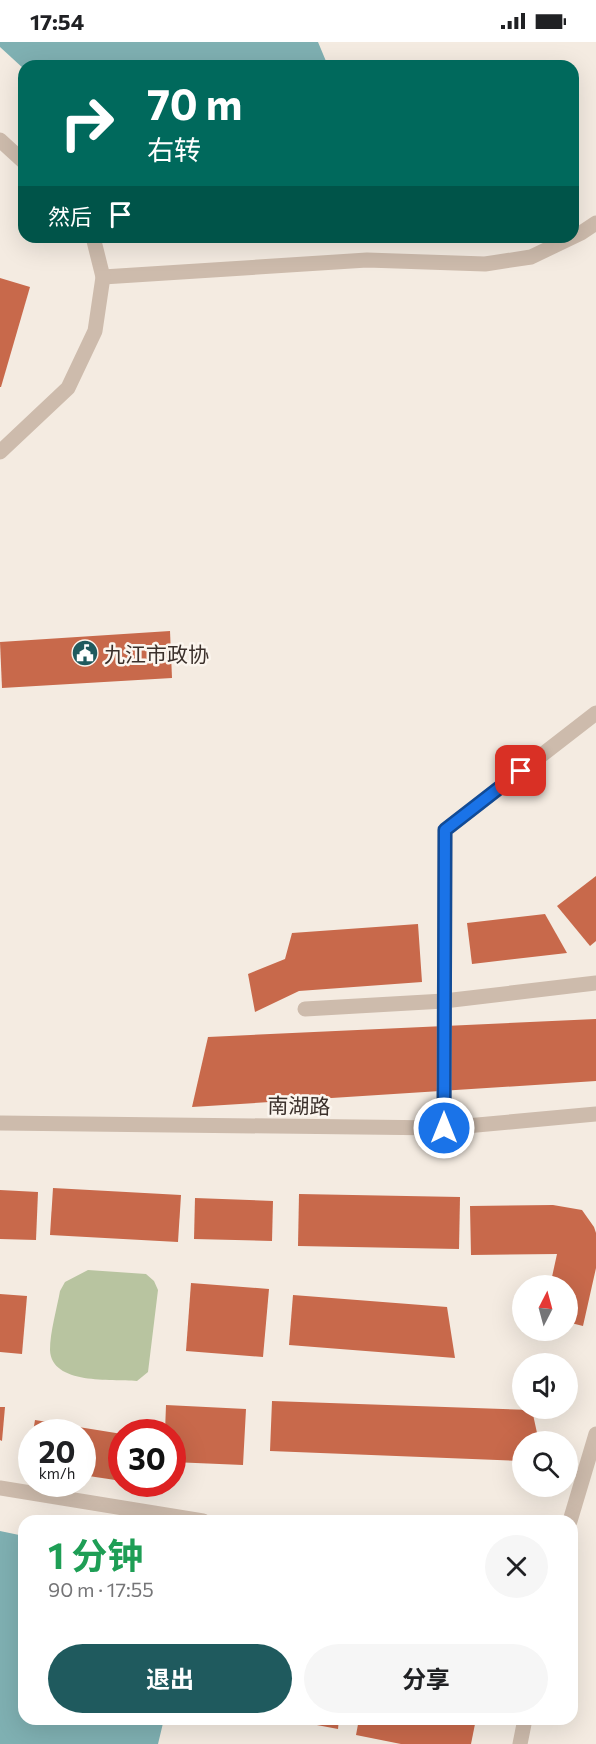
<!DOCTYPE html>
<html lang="zh">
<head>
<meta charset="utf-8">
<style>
	body { margin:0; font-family:Commissioner,"Noto Sans SC",sans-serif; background:#f6f6f6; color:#202124; height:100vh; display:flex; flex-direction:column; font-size:22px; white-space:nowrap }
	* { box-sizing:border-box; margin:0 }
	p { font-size:20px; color:#757577 }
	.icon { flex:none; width:33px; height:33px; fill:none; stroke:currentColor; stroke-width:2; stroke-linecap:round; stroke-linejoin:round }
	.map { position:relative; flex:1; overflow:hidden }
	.side { position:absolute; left:18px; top:1473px; width:560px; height:210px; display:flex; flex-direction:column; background:#fff; border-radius:18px; box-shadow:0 6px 24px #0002 }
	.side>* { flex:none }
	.banner { position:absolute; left:18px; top:18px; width:561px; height:183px; border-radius:18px; box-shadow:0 6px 24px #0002; background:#00695c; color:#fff; overflow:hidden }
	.needle { width:39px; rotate:6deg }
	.buttons { position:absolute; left:512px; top:1233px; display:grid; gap:12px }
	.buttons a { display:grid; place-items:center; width:66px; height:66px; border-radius:50%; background:#fff; box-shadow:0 6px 24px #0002; font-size:30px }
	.speed { position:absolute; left:18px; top:1377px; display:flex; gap:12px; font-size:30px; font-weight:700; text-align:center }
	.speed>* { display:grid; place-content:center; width:78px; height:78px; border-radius:50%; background:#fff; box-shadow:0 6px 24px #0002; line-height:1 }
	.speed small { font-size:15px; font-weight:400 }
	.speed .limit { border:9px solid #d22; background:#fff; color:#111 }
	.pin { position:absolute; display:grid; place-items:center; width:51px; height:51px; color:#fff; margin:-26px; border-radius:12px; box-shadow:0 3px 9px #0006 }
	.me { position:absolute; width:66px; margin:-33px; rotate:0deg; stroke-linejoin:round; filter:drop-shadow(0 0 4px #0008) }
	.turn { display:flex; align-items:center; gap:21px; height:126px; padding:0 30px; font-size:27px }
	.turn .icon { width:78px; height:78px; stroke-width:2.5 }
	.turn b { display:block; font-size:42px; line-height:51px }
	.then { display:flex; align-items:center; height:57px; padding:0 30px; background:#0003; gap:12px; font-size:22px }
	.round { display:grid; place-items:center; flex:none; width:63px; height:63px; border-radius:32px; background:#f6f6f6 }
	.headline { display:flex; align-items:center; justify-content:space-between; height:102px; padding:0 30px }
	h1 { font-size:36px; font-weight:700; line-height:45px; color:#1e9e55 }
	.cta { display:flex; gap:12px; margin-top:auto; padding:12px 30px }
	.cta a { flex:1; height:69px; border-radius:36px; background:#1f5a5e; color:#fff; font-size:24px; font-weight:700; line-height:69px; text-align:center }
	.cta a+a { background:#f6f6f6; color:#202124 }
	.status { display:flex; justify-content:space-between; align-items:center; height:42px; padding:0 30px; background:#fff; direction:ltr }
	.status svg { height:16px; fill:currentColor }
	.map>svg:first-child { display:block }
</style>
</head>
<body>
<div class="status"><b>17:54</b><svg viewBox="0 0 49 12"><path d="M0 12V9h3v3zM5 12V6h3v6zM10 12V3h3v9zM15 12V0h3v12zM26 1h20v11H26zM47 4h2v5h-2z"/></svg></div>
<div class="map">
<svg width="596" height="1702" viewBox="0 0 596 1702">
	<rect width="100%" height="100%" fill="#f4ebe1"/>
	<path fill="#b8c4a0" d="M88,1228L146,1232L154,1239L158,1248L148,1330L137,1339C112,1337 51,1343 50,1308C50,1290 57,1266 60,1249L65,1240Z"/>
	<g fill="#7fb0b2">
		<polygon points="0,0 318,0 328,24 24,24 24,27 0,5"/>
		<polygon points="0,1489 24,1494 24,1677 164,1677 158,1702 0,1702"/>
	</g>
	<g fill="#c8694b">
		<polygon points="0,236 30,245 1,345 0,345"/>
		<polygon points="170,589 172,636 2,646 0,600"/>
		<polygon points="596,834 596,899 590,904 557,864"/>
		<polygon points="545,872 567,911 472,922 467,881"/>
		<polygon points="418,882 422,940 299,949 255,970 248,932 285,917 292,891"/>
		<polygon points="596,977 596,1039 192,1065 208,995"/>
		<polygon points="53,1146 181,1153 178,1200 50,1193"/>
		<polygon points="0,1148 38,1150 36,1198 0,1197"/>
		<polygon points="299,1152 460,1155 459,1207 298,1204"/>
		<polygon points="195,1156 273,1159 272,1199 194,1197"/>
		<polygon points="553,1163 582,1168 594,1185 596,1191 596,1226 583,1284 567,1280 567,1244 550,1244 557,1212 471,1213 470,1164"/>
		<polygon points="191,1241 269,1247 263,1315 186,1309"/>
		<polygon points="0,1252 27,1254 22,1312 0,1310"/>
		<polygon points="293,1253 447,1265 455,1316 289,1303"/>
		<polygon points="272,1359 532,1368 539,1400 522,1400 522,1419 270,1409"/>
		<polygon points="166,1363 246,1367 243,1423 172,1420 172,1390 165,1390"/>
		<polygon points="0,1365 5,1365 2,1399 0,1398"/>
		<polygon points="35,1378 122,1392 122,1439 82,1433 82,1390 33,1390"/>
		<polygon points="30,1404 32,1404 32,1424 27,1423"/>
		<polygon points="285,1677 339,1677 338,1687"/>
		<polygon points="359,1677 476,1677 471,1702 401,1702 356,1693"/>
	</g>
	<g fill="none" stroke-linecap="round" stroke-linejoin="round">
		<g stroke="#cdbbac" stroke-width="15">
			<polyline points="0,98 24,120"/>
			<polyline points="103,235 367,218 485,222 531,215 581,191 596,181"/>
			<polyline points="0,410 68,346 95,289 103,235 93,195"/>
			<polyline points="305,967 444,959 596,941"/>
			<polyline points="0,1081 444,1086 596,1072"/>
			<polyline points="444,1086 445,788 596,671"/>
			<polyline points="0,1446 203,1479"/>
			<polyline points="570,1479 596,1392"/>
			<polyline points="520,1702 525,1677"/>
		</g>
	</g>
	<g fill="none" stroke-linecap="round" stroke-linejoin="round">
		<defs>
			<polyline id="route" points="444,1086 445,788 521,729"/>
		</defs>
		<use href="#route" stroke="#114b97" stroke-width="15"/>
		<use href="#route" stroke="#1a73e8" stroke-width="10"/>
	</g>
	<defs>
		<symbol id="civic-disc" viewBox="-11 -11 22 22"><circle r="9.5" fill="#1f5a5e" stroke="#fbf5ee"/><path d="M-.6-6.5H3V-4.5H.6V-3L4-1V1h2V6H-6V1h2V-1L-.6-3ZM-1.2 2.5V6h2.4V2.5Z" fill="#fff"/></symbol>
	</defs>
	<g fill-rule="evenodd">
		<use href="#civic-disc" x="70" y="596" width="30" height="30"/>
	</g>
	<g text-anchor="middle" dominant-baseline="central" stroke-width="5" stroke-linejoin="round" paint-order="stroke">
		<g font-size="21" fill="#3b302b" stroke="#fbf5ee" text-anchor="start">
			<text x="104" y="611">九江市政协</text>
		</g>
		<g font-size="21" fill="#3b302b" stroke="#fbf5ee">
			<text transform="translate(299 1063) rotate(1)">南湖路</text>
		</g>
	</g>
</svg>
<div class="buttons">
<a><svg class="needle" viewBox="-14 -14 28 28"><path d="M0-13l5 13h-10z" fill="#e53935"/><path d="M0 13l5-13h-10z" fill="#757577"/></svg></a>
<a><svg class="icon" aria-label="sound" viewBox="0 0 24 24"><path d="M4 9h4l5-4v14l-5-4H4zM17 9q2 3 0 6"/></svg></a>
<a><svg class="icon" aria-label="search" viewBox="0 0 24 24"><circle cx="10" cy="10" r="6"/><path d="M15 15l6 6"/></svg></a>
</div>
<div class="speed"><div>20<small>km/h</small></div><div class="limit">30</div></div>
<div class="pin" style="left:521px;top:729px;background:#d93025"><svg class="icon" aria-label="arrive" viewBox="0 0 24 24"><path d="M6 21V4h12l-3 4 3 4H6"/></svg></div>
<svg class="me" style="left:444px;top:1086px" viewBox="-20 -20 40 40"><circle r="17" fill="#1a73e8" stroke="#fff" stroke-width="3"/><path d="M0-11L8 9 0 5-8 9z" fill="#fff"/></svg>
<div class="banner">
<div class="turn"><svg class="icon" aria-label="right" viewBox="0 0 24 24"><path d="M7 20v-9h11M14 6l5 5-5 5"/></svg><div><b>70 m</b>右转</div></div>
<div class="then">然后<svg class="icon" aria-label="arrive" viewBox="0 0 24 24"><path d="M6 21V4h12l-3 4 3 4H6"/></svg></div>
</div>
<section class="side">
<div class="headline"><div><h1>1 分钟</h1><p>90 m · 17:55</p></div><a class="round"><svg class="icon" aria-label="close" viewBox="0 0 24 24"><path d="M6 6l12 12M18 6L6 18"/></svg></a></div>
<div class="cta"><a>退出</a><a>分享</a></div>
</section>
</div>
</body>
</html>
